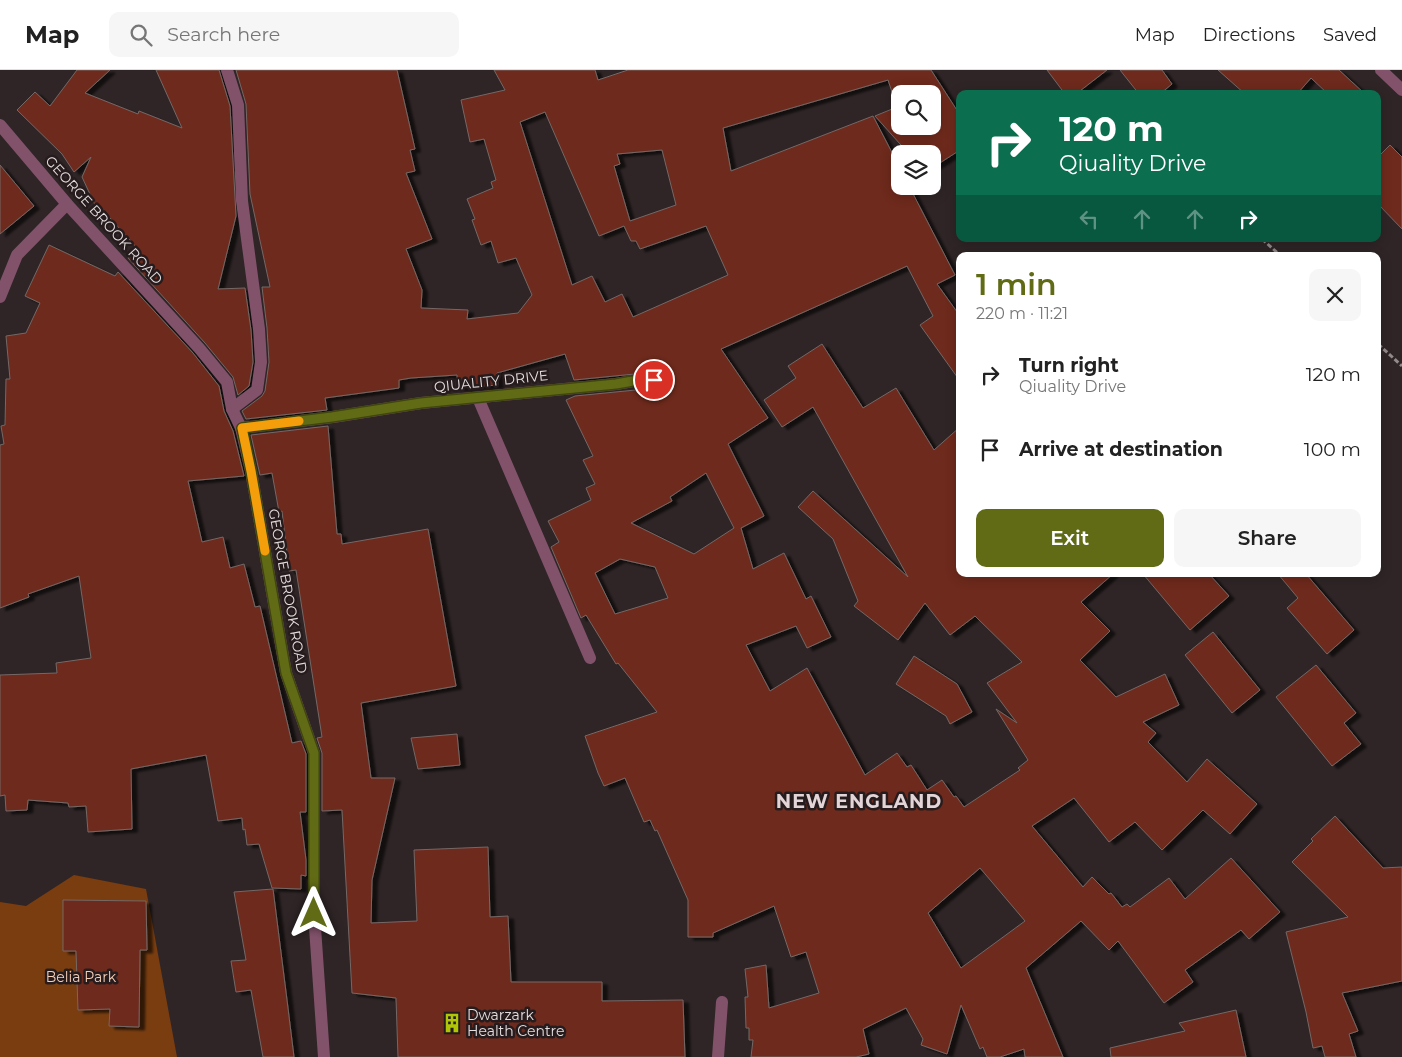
<!DOCTYPE html>
<html lang="en">
<head>
<meta charset="utf-8">
<style>
	body { margin:0; font-family:Montserrat,sans-serif; background:#f6f6f6; color:#222; height:100vh; display:flex; flex-direction:column; font-size:19px; white-space:nowrap }
	* { box-sizing:border-box; margin:0 }
	p { font-size:16px; color:#767676 }
	.icon { flex:none; width:28px; height:28px; fill:none; stroke:currentColor; stroke-width:2; stroke-linecap:round; stroke-linejoin:round }
	.map { position:relative; flex:1; overflow:hidden }
	.details { position:absolute; left:956px; top:182px; width:425px; height:325px; display:flex; flex-direction:column; background:#fff; border-radius:10px; box-shadow:0 2px 12px #0003 }
	.details>* { flex:none }
	.guide { position:absolute; left:956px; top:20px; width:425px; height:152px; border-radius:10px; box-shadow:0 2px 12px #0003; background:#0b6e4f; color:#fff; overflow:hidden }
	.buttons { position:absolute; left:891px; top:15px; display:grid; gap:10px }
	.buttons a { display:grid; place-items:center; width:50px; height:50px; border-radius:10px; background:#fff; box-shadow:0 2px 12px #0003; font-size:25px }
	.pin { position:absolute; display:grid; place-items:center; width:42px; height:42px; color:#fff; margin:-21px; border:2px solid #fff; border-radius:50%; box-shadow:0 1px 5px #0007 }
	.me { position:absolute; width:55px; margin:-28px; rotate:0deg; stroke-linejoin:round; filter:drop-shadow(0 0 4px #0008) }
	.turn { display:flex; align-items:center; gap:18px; height:105px; padding:0 20px; font-size:22px }
	.turn .icon { width:65px; height:65px; stroke-width:2.5 }
	.turn b { display:block; font-size:35px; line-height:42px }
	.lanes { display:flex; align-items:center; height:48px; padding:0 20px; background:#0003; justify-content:center; gap:25px; direction:ltr }
	.lanes .off { opacity:.35 }
	.round { display:grid; place-items:center; flex:none; width:52px; height:52px; border-radius:10px; background:#f6f6f6 }
	.headline { display:flex; align-items:center; justify-content:space-between; height:85px; padding:0 20px }
	h1 { font-size:30px; font-weight:600; line-height:38px; color:#616b15 }
	.button { display:flex; gap:10px; margin-top:auto; padding:10px 20px }
	.button a { flex:1; height:58px; border-radius:10px; background:#616b15; color:#fff; font-size:20px; font-weight:600; line-height:58px; text-align:center }
	.button a+a { background:#f6f6f6; color:#222 }
	ul { padding:0; list-style:none }
	li { display:flex; align-items:center; gap:15px; height:75px; padding:0 20px }
	li div { flex:1 }
	li b { display:block; font-size:19px }
	li em { font-style:normal }
	header { display:flex; align-items:center; gap:30px; box-sizing:border-box; height:70px; padding:0 25px; background:#fff; border-bottom:1px solid #e0e0e0 }
	header strong { font-size:24px }
	nav { display:flex; gap:28px; margin-inline-start:auto; font-size:18px }
	.search { width:350px; height:45px; background:#f6f6f6; display:flex; align-items:center; gap:12px; box-sizing:border-box; padding:0 18px; border-radius:10px; color:#767676; font-size:19px }
	.map>svg:first-child { display:block }
</style>
</head>
<body>
<header>
<strong>Map</strong>
<div class="search"><svg class="icon" aria-label="search" viewBox="0 0 24 24"><circle cx="10" cy="10" r="6"/><path d="M15 15l6 6"/></svg>Search here</div>
<nav><a>Map</a><a>Directions</a><a>Saved</a></nav>
</header>
<div class="map">
<svg width="1402" height="987" viewBox="0 0 1402 987">
	<defs>
		<filter id="shadow"><feDropShadow dx="5.5" dy="3" stdDeviation="1" flood-color="#0009"/></filter>
	</defs>
	<rect width="100%" height="100%" fill="#2f2526"/>
	<polygon fill="#793d10" points="74,805 146,819 177,987 0,987 0,832 26,836"/>
	<g fill="#6e291f" stroke="#746865" fill-rule="evenodd" filter="url(#shadow)">
		<polygon points="77,0 110,0 85,23 138,44 139,41 182,58 156,0 219,0 230,36 236,146 218,219 245,218 251,260 253,292 249,316 238,325 233,307 205,273 128,188 136,177 111,149 95,135 82,107 91,87 74,102 62,84 17,40 35,22 50,36"/>
		<path d="M236,0H397L415,79L410,80L415,101L406,103L432,169L406,179L422,220L421,238L468,240L467,249L518,243L532,225L516,188L498,193L491,171L481,175L472,150L475,149L467,129L493,118L491,112L496,110L484,69L470,72L461,30L505,20L494,0H595L598,10L628,0H931L960,45V80L932,98V84H909L875,46L897,37L888,10L723,58L731,101L873,46L900,98V116H909L955,205L937,214L960,246V311L920,255L933,246L907,196L721,279L768,348L728,374L764,446L741,458L753,499L784,483L806,529L811,526L831,567L807,578L796,556L746,575L770,621L807,598L865,705L897,683L907,697L911,695L927,720L942,710L954,727L956,726L964,737L1020,700L1018,698L1028,690L996,639L1017,653L987,613L1022,592L975,546L950,565L925,533L898,570L854,536L858,531L833,469L798,437L813,421L908,507L813,337L782,357L764,330L796,308L788,296L822,274L863,338L896,318L934,380L960,357V504H1113L1081,532L1110,561L1080,590L1116,627L1165,604L1179,635L1143,652L1156,663L1148,672L1187,712L1207,689L1257,734L1230,764L1203,740L1162,780L1135,752L1109,772L1074,728L1032,756L1083,817L1092,807L1109,824L1111,823L1122,837L1127,834L1130,837L1169,808L1185,829L1231,788L1280,842L1249,869L1241,860L1185,900L1193,912L1164,933L1118,871L1109,880L1081,851L1026,898L1063,987H1025L1024,979L1000,987H987L983,977L980,979L961,935L947,984L921,975L923,969L906,938L863,959L869,984L856,987H751L753,970H749V958H746L745,927H748L745,899L766,895L769,938L819,923L806,882L791,887L774,836L713,863V867H688V830L657,760L655,761L650,750L644,752L625,708L604,716L598,703L585,666L657,642L618,593L616,594L586,545L581,548L551,477L559,472L548,451L591,430L586,418L595,414L583,390L593,386L566,330L575,326L656,318L662,314V306L655,302L574,310L565,284L497,303L498,315L458,318L457,305L411,308L399,310V318L325,328L327,340L246,349L242,341L262,326L265,321L269,292L267,258L262,217H270L250,124L246,34ZM900,24H932V56H900ZM545,42L599,166L624,156L631,171H636L640,179L706,156L728,205L633,247L622,224L605,232L592,206L572,215L520,52ZM662,80L676,135L630,151L614,96L620,94L617,84ZM706,403L734,458L694,484L631,453L672,431L670,427ZM620,489L655,497L668,528L615,544L595,503ZM980,798L1025,851L961,898L928,843Z"/>
		<polygon points="1047,0 1107,0 1076,24 1065,24"/>
		<polygon points="1120,0 1162,0 1172,14 1160,24 1139,24"/>
		<polygon points="1218,0 1339,0 1365,24 1328,24 1311,8 1297,24 1245,24"/>
		<polygon points="1390,75 1402,87 1402,159 1378,134 1378,87"/>
		<polygon points="0,95 34,136 0,164"/>
		<polygon points="49,175 115,206 118,202 193,283 219,316 224,341 233,361 244,406 188,411 202,472 223,467 230,498 244,494 255,537 260,536 292,673 301,671 306,684 306,742 300,742 306,790 306,806 301,805 301,819 272,818 259,774 247,775 245,759 243,760 242,748 218,751 206,685 131,699 132,759 88,762 86,736 69,737 68,733 28,730 27,740 6,741 5,725 0,726 0,605 57,603 56,593 91,588 79,506 28,524 29,527 0,538 0,375 4,374 1,356 5,355 6,309 10,309 6,266 26,263 40,233 25,226"/>
		<polygon points="328,356 337,464 341,464 342,474 428,459 456,616 361,633 371,708 395,708 372,810 371,853 417,851 414,780 488,777 490,847 508,846 511,912 602,912 602,931 683,930 685,987 398,987 396,928 352,923 342,740 322,741 322,683 317,668 322,667 296,500 289,501 282,441 279,442 272,403 260,405 251,365"/>
		<polygon points="1143,504 1209,504 1229,526 1190,560"/>
		<polygon points="1278,504 1306,504 1354,560 1327,584 1287,538 1298,528"/>
		<polygon points="1213,562 1260,620 1232,643 1185,585"/>
		<polygon points="914,586 957,614 972,642 950,654 946,646 896,614"/>
		<polygon points="1316,595 1356,643 1344,653 1361,674 1332,696 1276,627"/>
		<polygon points="457,664 460,695 418,699 411,668"/>
		<polygon points="1335,746 1383,798 1402,797 1402,911 1342,923 1358,961 1349,964 1356,987 1325,987 1322,976 1313,978 1306,942 1286,862 1348,847 1292,792 1313,771 1311,769"/>
		<polygon points="273,819 287,930 294,987 263,987 251,920 236,922 231,891 246,890 234,822"/>
		<polygon points="63,830 146,831 147,880 140,880 139,957 109,956 110,939 78,940 76,881 63,881"/>
		<polygon points="1236,940 1246,987 1111,987 1110,978 1185,961 1179,953"/>
	</g>
	<g fill="none" stroke-linecap="round" stroke-linejoin="round">
		<g stroke="#938a8b" stroke-width="3" stroke-dasharray="5 2.5" stroke-linecap="butt">
			<polyline points="1116,22 1117,24"/>
			<polyline points="1262,169 1281,186"/>
			<polyline points="1378,274 1402,296"/>
		</g>
		<g stroke="#82526b" stroke-width="12">
			<polyline points="478,328 590,588"/>
			<polyline points="718,987 722,932"/>
		</g>
		<g stroke="#82526b" stroke-width="12">
			<polyline points="227,0 238,35 242,131 259,259 261,292 257,320 232,339"/>
			<polyline points="1381,0 1402,20"/>
			<polyline points="0,55 67,134 199,278 227,312 232,339 241,358 251,401 286,603 314,683 314,843 324,987"/>
			<polyline points="0,227 17,185 67,134"/>
			<polyline points="241,358 333,347 421,333 616,314 633,311 655,310"/>
		</g>
	</g>
	<g fill="none" stroke-linecap="round" stroke-linejoin="round">
		<defs>
			<polyline id="route" points="314,843 314,683 286,603 251,401 242,358 332,347 421,333 616,314 633,311 654,310"/>
		</defs>
		<use href="#route" stroke="#3f460e" stroke-width="12"/>
		<use href="#route" stroke="#616b15" stroke-width="9"/>
		<polyline stroke="#f59e0b" stroke-width="9" points="265,481 251,401 242,358 299,351"/>
	</g>
	<defs>
		<symbol id="building-bare" viewBox="-9 -9 18 18"><path d="M-4-6H4V6H1V3H-1V6H-4ZM-2.5-4.3h1.7v1.8h-1.7ZM.8-4.3h1.7v1.8H.8ZM-2.5-1h1.7V.8h-1.7ZM.8-1h1.7V.8H.8Z" fill="#afc506" stroke="#261b1d" stroke-width="2.5" paint-order="stroke"/></symbol>
	</defs>
	<g fill-rule="evenodd">
		<use href="#building-bare" x="438" y="939" width="28" height="28"/>
	</g>
	<g text-anchor="middle" dominant-baseline="central" stroke-width="5" stroke-linejoin="round" paint-order="stroke">
		<g font-size="14" fill="#e5dede" stroke="#261b1d">
			<text transform="translate(104 150) rotate(48)">GEORGE BROOK ROAD</text>
			<text transform="translate(491 311) rotate(-6)">QIUALITY DRIVE</text>
			<text transform="translate(288 521) rotate(80)">GEORGE BROOK ROAD</text>
		</g>
		<g font-size="14" fill="#f5cfb9" stroke="#261b1d">
			<text x="81" y="907">Belia Park</text>
		</g>
		<g font-size="14" fill="#e5dede" stroke="#261b1d" text-anchor="start">
			<text x="467" y="945">Dwarzark<tspan x="467" dy="16">Health Centre</tspan></text>
		</g>
		<g font-size="19" font-weight="bold" letter-spacing="1" fill="#e3d5d7" stroke="#261b1d">
			<text x="859" y="731">NEW ENGLAND</text>
		</g>
	</g>
</svg>
<div class="buttons">
<a><svg class="icon" aria-label="search" viewBox="0 0 24 24"><circle cx="10" cy="10" r="6"/><path d="M15 15l6 6"/></svg></a>
<a><svg class="icon" aria-label="layers" viewBox="0 0 24 24"><path d="M12 4l9 5-9 5-9-5zM3 14l9 5 9-5"/></svg></a>
</div>
<div class="pin" style="left:654px;top:310px;background:#d93025"><svg class="icon" aria-label="arrive" viewBox="0 0 24 24"><path d="M6 21V4h12l-3 4 3 4H6"/></svg></div>
<svg class="me" style="left:314px;top:843px" viewBox="-20 -20 40 40"><path d="M0-17L14 15 0 8-14 15z" fill="#616b15" stroke="#fff" stroke-width="4"/></svg>
<div class="guide">
<div class="turn"><svg class="icon" aria-label="right" viewBox="0 0 24 24"><path d="M7 20v-9h11M14 6l5 5-5 5"/></svg><div><b>120 m</b>Qiuality Drive</div></div>
<div class="lanes"><svg class="icon off" aria-label="left" viewBox="0 0 24 24"><path d="M17 20v-9H6M10 6l-5 5 5 5"/></svg><svg class="icon off" aria-label="ahead" viewBox="0 0 24 24"><path d="M12 20V5M6 11l6-6 6 6"/></svg><svg class="icon off" aria-label="ahead" viewBox="0 0 24 24"><path d="M12 20V5M6 11l6-6 6 6"/></svg><svg class="icon" aria-label="right" viewBox="0 0 24 24"><path d="M7 20v-9h11M14 6l5 5-5 5"/></svg></div>
</div>
<section class="details">
<div class="headline"><div><h1>1 min</h1><p>220 m · 11:21</p></div><a class="round"><svg class="icon" aria-label="close" viewBox="0 0 24 24"><path d="M6 6l12 12M18 6L6 18"/></svg></a></div>
<ul>
<li><svg class="icon" aria-label="right" viewBox="0 0 24 24"><path d="M7 20v-9h11M14 6l5 5-5 5"/></svg><div><b>Turn right</b><p>Qiuality Drive</p></div><em>120 m</em></li>
<li><svg class="icon" aria-label="arrive" viewBox="0 0 24 24"><path d="M6 21V4h12l-3 4 3 4H6"/></svg><div><b>Arrive at destination</b></div><em>100 m</em></li>
</ul>
<div class="button"><a>Exit</a><a>Share</a></div>
</section>
</div>
</body>
</html>
